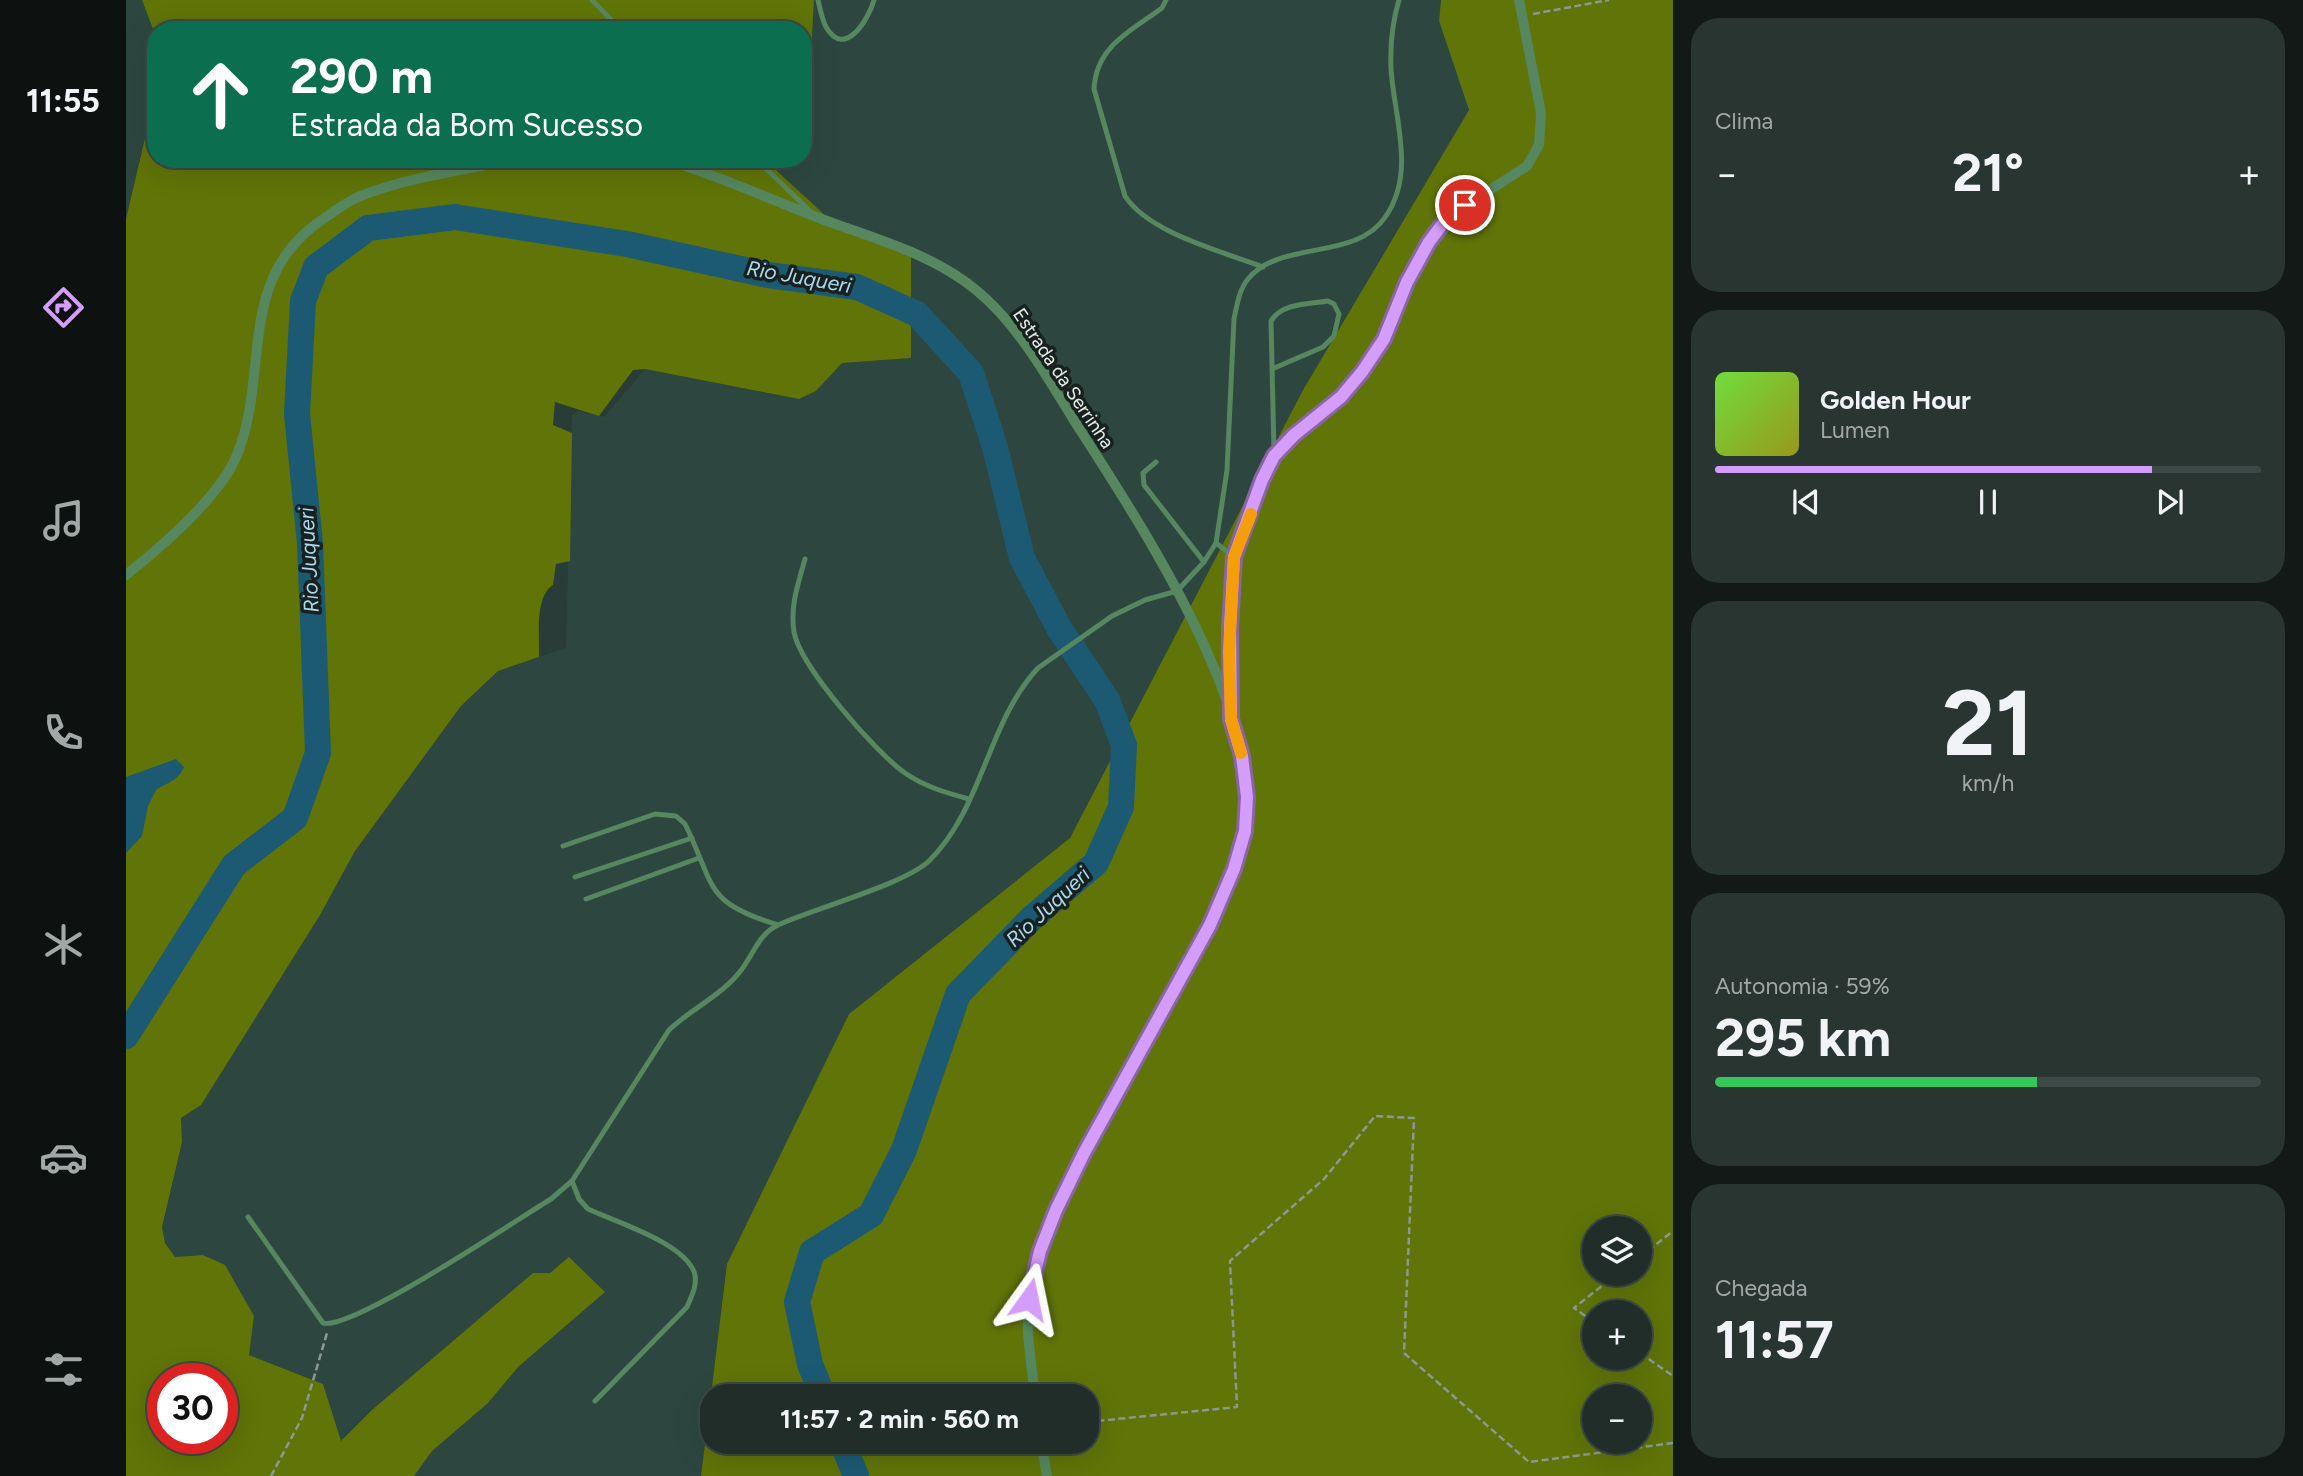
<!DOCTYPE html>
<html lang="pt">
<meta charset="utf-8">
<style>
:root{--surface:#202d29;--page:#283531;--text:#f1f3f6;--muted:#a2a8a8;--line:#3d4946;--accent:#d49cfb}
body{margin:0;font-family:Figtree,sans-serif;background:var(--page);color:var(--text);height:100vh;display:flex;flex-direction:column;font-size:26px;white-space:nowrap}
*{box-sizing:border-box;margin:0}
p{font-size:23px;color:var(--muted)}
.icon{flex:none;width:38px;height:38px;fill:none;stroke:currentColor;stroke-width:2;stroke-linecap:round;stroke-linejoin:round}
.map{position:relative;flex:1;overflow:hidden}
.side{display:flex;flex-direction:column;gap:18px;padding:18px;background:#121917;width:630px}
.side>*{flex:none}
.guide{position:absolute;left:21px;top:21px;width:665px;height:147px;border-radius:28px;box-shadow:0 7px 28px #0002,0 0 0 2px var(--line);background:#0b6e4f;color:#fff;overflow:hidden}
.buttons{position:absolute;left:1456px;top:1216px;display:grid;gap:14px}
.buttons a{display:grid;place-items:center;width:70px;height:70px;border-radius:50%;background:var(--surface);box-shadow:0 7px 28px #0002,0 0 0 2px var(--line);font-size:35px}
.speed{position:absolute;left:21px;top:1363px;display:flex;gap:14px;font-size:35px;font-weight:700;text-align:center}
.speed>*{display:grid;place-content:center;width:91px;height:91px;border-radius:50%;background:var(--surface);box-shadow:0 7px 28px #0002,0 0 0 2px var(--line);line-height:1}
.speed .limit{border:10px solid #d22;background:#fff;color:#111}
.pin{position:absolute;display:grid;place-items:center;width:60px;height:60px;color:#fff;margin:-30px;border:4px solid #fff;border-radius:50%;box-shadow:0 2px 7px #0007}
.me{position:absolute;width:77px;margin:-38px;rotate:12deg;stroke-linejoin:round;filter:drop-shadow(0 0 5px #0008)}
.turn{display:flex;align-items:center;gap:24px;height:147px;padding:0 28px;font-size:32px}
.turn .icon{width:91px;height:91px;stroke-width:2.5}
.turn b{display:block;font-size:49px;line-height:60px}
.big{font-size:52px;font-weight:700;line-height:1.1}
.side .widget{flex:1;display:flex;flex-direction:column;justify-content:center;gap:10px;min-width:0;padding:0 24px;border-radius:28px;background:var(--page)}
.side .dial{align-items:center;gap:0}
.dial b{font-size:91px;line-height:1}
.song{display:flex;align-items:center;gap:21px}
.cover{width:84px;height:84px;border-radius:10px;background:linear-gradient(135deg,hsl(100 70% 55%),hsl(60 70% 35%))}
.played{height:7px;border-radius:4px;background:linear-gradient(90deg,var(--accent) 80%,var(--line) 80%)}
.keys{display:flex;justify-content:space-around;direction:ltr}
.heat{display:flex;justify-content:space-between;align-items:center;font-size:38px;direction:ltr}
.charge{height:10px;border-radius:5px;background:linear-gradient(90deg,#34c759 59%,var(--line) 0)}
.trip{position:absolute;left:574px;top:1384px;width:399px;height:70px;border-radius:28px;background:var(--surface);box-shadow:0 7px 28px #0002,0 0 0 2px var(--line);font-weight:700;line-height:70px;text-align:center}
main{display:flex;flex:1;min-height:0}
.dock{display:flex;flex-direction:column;width:126px;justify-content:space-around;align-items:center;background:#0d1210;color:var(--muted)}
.dock .icon{width:49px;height:49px}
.dock .on{color:var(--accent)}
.dock b{font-size:32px;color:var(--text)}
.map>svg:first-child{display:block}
</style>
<main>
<nav class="dock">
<b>11:55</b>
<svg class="icon on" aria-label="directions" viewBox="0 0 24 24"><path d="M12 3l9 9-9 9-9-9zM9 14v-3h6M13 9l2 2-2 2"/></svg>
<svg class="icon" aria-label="music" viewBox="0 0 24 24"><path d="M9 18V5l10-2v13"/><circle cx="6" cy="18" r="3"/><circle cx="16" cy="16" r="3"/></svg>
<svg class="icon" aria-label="phone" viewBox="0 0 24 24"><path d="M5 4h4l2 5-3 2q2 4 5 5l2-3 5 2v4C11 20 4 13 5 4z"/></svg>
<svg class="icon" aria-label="climate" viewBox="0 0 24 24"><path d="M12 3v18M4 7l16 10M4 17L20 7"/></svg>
<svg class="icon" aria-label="car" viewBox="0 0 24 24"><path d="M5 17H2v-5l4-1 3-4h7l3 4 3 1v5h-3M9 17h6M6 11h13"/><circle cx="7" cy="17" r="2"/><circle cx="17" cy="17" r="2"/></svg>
<svg class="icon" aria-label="filters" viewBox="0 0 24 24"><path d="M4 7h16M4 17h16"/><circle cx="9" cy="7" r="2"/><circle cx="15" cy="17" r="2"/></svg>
</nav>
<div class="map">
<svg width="1547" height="1476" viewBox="0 0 1547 1476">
<rect width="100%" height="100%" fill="#2a3c37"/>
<g fill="#2d4740">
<path d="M 0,0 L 16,0 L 30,37 L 30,91 L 0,219 Z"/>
<path d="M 688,0 L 1315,0 L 1313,21 L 1343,110 L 1177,390 L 944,838 L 723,1014 L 601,1264 L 575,1476 L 226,1476 L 197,1384 L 123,1355 L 128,1316 L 77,1255 L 49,1257 L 39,1243 L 36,1227 L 56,1142 L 55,1118 L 75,1104 L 194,915 L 229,851 L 335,706 L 372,671 L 440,648 L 446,415 L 453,411 L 478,417 L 519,369 L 673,399 L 690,391 L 716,363 L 785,358 L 701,217 L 638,159 L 677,159 L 677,54 L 685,54 Z"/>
</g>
<g fill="#607408" fill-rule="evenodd">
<path d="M 16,0 L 688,0 L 685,55 L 677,54 L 677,30 L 30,30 L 30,37 Z"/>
<path d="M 1315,0 L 1547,0 L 1547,1476 L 575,1476 L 601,1264 L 723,1014 L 944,838 L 1177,390 L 1343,110 L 1313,21 ZM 1468,1228 L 1514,1228 L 1514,1274 L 1468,1274 ZM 1468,1312 L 1514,1312 L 1514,1358 L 1468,1358 ZM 586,1396 L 961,1396 L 961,1442 L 586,1442 ZM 1468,1396 L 1514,1396 L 1514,1442 L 1468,1442 Z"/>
<path d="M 30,91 L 30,159 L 638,159 L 701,217 L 785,247 L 785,358 L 716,363 L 690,391 L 673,399 L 519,369 L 507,370 L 473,416 L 429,402 L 427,425 L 446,433 L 444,561 L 430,564 L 427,585 C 408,597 414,637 413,657 L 372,671 L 335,706 L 229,851 L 194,915 L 75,1105 L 55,1118 L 56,1142 L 36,1227 L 39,1243 L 49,1257 L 77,1255 L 99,1265 L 128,1316 L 123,1355 L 197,1384 L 215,1441 L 246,1410 L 407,1273 L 424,1273 L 443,1257 L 479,1292 L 392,1367 L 362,1403 L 306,1451 L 288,1476 L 0,1476 L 0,219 ZM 37,1379 L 96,1379 L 96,1438 L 37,1438 Z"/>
</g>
<path fill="#1c5a73" d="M 50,759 L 58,767 C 52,781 42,782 30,790 L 22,806 L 16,836 L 0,853 L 0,777 Z"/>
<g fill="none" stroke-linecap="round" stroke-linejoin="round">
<g stroke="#1c5a73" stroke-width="26">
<path d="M 0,1036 L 108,865 L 169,818 L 192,753 L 184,543 L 171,414 L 177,301 L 190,267 L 242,228 L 329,217 L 501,244 L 642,275 L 731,287 L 791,314 L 845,373 L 869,447 L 896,558 L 933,628 L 981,700 L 998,745 L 995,807 L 970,863 L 907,917 L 832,994 L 778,1150 L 745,1215 L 686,1252 L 671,1302 L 684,1364 L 697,1396"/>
<path d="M 716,1442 L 730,1476"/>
</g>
<g stroke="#8a9994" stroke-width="2.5" stroke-dasharray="7 3.5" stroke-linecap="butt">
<path d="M 1407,14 L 1483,0"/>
<path d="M 1514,1257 L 1547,1231"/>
<path d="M 1468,1322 L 1448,1308 L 1491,1274"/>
<path d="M 1514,1353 L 1547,1376"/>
<path d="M 961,1422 L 1111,1407 L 1104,1261 L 1198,1179 L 1249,1116 L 1288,1118 L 1278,1353 L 1403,1462 L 1547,1443"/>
<path d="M 145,1476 L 176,1418 L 201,1333"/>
</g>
<g stroke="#56875e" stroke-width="5">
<path d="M 466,0 L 495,30"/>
<path d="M 692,0 C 694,8 696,20 700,27 C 719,60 743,18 748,0"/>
<path d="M 1040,0 L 1036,8 C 1005,31 970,46 968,89 L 999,196 C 1023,233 1095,251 1137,267"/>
<path d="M 630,159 L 684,211"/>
<path d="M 1146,369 L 1197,347 L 1208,336 L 1213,314 L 1208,304 L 1202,301 C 1182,304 1156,303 1145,321 L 1148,453"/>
<path d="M 1030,462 L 1017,473 L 1018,485 L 1078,562"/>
<path d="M 1090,543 L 1108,557"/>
<path d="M 679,559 C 672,584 664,606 668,632 C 674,666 750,753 779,773 C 799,787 821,793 843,799"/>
<path d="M 437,846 L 529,814 L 550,816 L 559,824 C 590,887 577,902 652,925"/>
<path d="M 449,877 L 566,838"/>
<path d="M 460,899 L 573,858"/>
<path d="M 446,1181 L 453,1199 L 462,1209 C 490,1222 562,1244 569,1275 C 571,1287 565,1297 561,1307 L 469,1401"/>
<path d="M 122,1217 L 197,1323 C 226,1331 390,1220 425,1199 L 446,1181 L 543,1030 C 565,1009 598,994 616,969 C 628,953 633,934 652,925 C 689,908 777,885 803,861 C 857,808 861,723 912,668 L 986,616 L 1019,600 L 1051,591 L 1078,562 L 1090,543 L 1101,470 L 1108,319 C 1111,305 1113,290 1122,279 C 1155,239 1230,262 1260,216 C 1290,172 1268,117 1265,69 C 1264,45 1266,23 1273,0"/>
</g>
<g stroke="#56875e" stroke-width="10">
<path d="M 538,159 C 591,175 641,198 693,218 C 745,238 806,253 850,290 C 892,324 921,377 949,422 C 1012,520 1140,712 1119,831 C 1111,879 1083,926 1060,968 C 1020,1039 978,1110 943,1183 C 928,1216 910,1251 904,1287 C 898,1323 905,1360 909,1396"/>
<path d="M 0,575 C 35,547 94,497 111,455 C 145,371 108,276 200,217 C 210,210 221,202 232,197 C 282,177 338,170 391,159"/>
<path d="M 1104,705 L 1103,652 L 1108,557 L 1148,456 L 1168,435 L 1215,397 L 1236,372 L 1258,339 L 1281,282 L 1321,218 L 1401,166 L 1413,145 L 1415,113 L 1393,0"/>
<path d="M 915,1442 L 921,1476"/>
</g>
</g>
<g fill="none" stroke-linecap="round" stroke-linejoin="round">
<g stroke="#8a65a3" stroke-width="18">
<path id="route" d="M 903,1299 L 914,1251 L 930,1210 L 958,1153 L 1084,925 L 1108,869 L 1119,831 L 1121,797 L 1116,756 L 1105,719 L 1104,628 L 1108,557 L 1136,480 L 1148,456 L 1168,435 L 1215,397 L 1236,372 L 1258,339 L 1281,282 L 1303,242 L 1321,218 L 1339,205"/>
</g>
<use href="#route" stroke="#d49cfb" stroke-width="12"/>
<path stroke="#f59e0b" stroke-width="12" d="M 1115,753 L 1105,719 L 1103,652 L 1108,557 L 1125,514"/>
</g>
<g text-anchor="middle" stroke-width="7" stroke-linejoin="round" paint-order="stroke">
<g font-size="19" fill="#e2ede9" stroke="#19211f">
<text transform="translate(938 378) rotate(56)" y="7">Estrada da Serrinha</text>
</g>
<g font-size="21" font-style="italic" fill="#a8d9f1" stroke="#19211f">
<text transform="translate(673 277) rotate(10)" y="7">Rio Juqueri</text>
<text transform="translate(183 560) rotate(-93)" y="7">Rio Juqueri</text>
<text transform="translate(922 907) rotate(-43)" y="7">Rio Juqueri</text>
</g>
</g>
</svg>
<div class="buttons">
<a><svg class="icon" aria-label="layers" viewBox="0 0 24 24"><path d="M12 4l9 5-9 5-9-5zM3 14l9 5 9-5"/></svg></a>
<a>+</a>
<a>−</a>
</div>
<div class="speed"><div class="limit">30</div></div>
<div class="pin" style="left:1339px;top:205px;background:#d93025"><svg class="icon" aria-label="arrive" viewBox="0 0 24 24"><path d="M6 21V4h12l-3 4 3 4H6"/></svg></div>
<svg class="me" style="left:903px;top:1299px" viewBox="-20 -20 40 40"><path d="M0-17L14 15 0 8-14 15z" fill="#d49cfb" stroke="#fff" stroke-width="4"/></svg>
<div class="trip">11:57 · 2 min · 560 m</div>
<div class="guide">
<div class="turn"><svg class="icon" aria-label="ahead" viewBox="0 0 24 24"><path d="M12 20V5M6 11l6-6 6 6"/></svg><div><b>290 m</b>Estrada da Bom Sucesso</div></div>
</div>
</div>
<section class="side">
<div class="widget"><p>Clima</p>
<div class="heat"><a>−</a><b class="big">21°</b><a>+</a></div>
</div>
<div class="widget">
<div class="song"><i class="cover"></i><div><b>Golden Hour</b><p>Lumen</p></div></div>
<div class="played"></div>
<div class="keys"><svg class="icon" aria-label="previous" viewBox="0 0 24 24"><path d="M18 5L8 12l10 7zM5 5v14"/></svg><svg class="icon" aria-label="pause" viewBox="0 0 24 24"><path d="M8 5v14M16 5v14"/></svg><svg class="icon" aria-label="next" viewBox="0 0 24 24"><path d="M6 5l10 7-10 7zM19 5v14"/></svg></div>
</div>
<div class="widget dial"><b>21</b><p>km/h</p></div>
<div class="widget"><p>Autonomia · 59%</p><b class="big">295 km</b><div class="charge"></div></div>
<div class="widget"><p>Chegada</p><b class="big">11:57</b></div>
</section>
</main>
